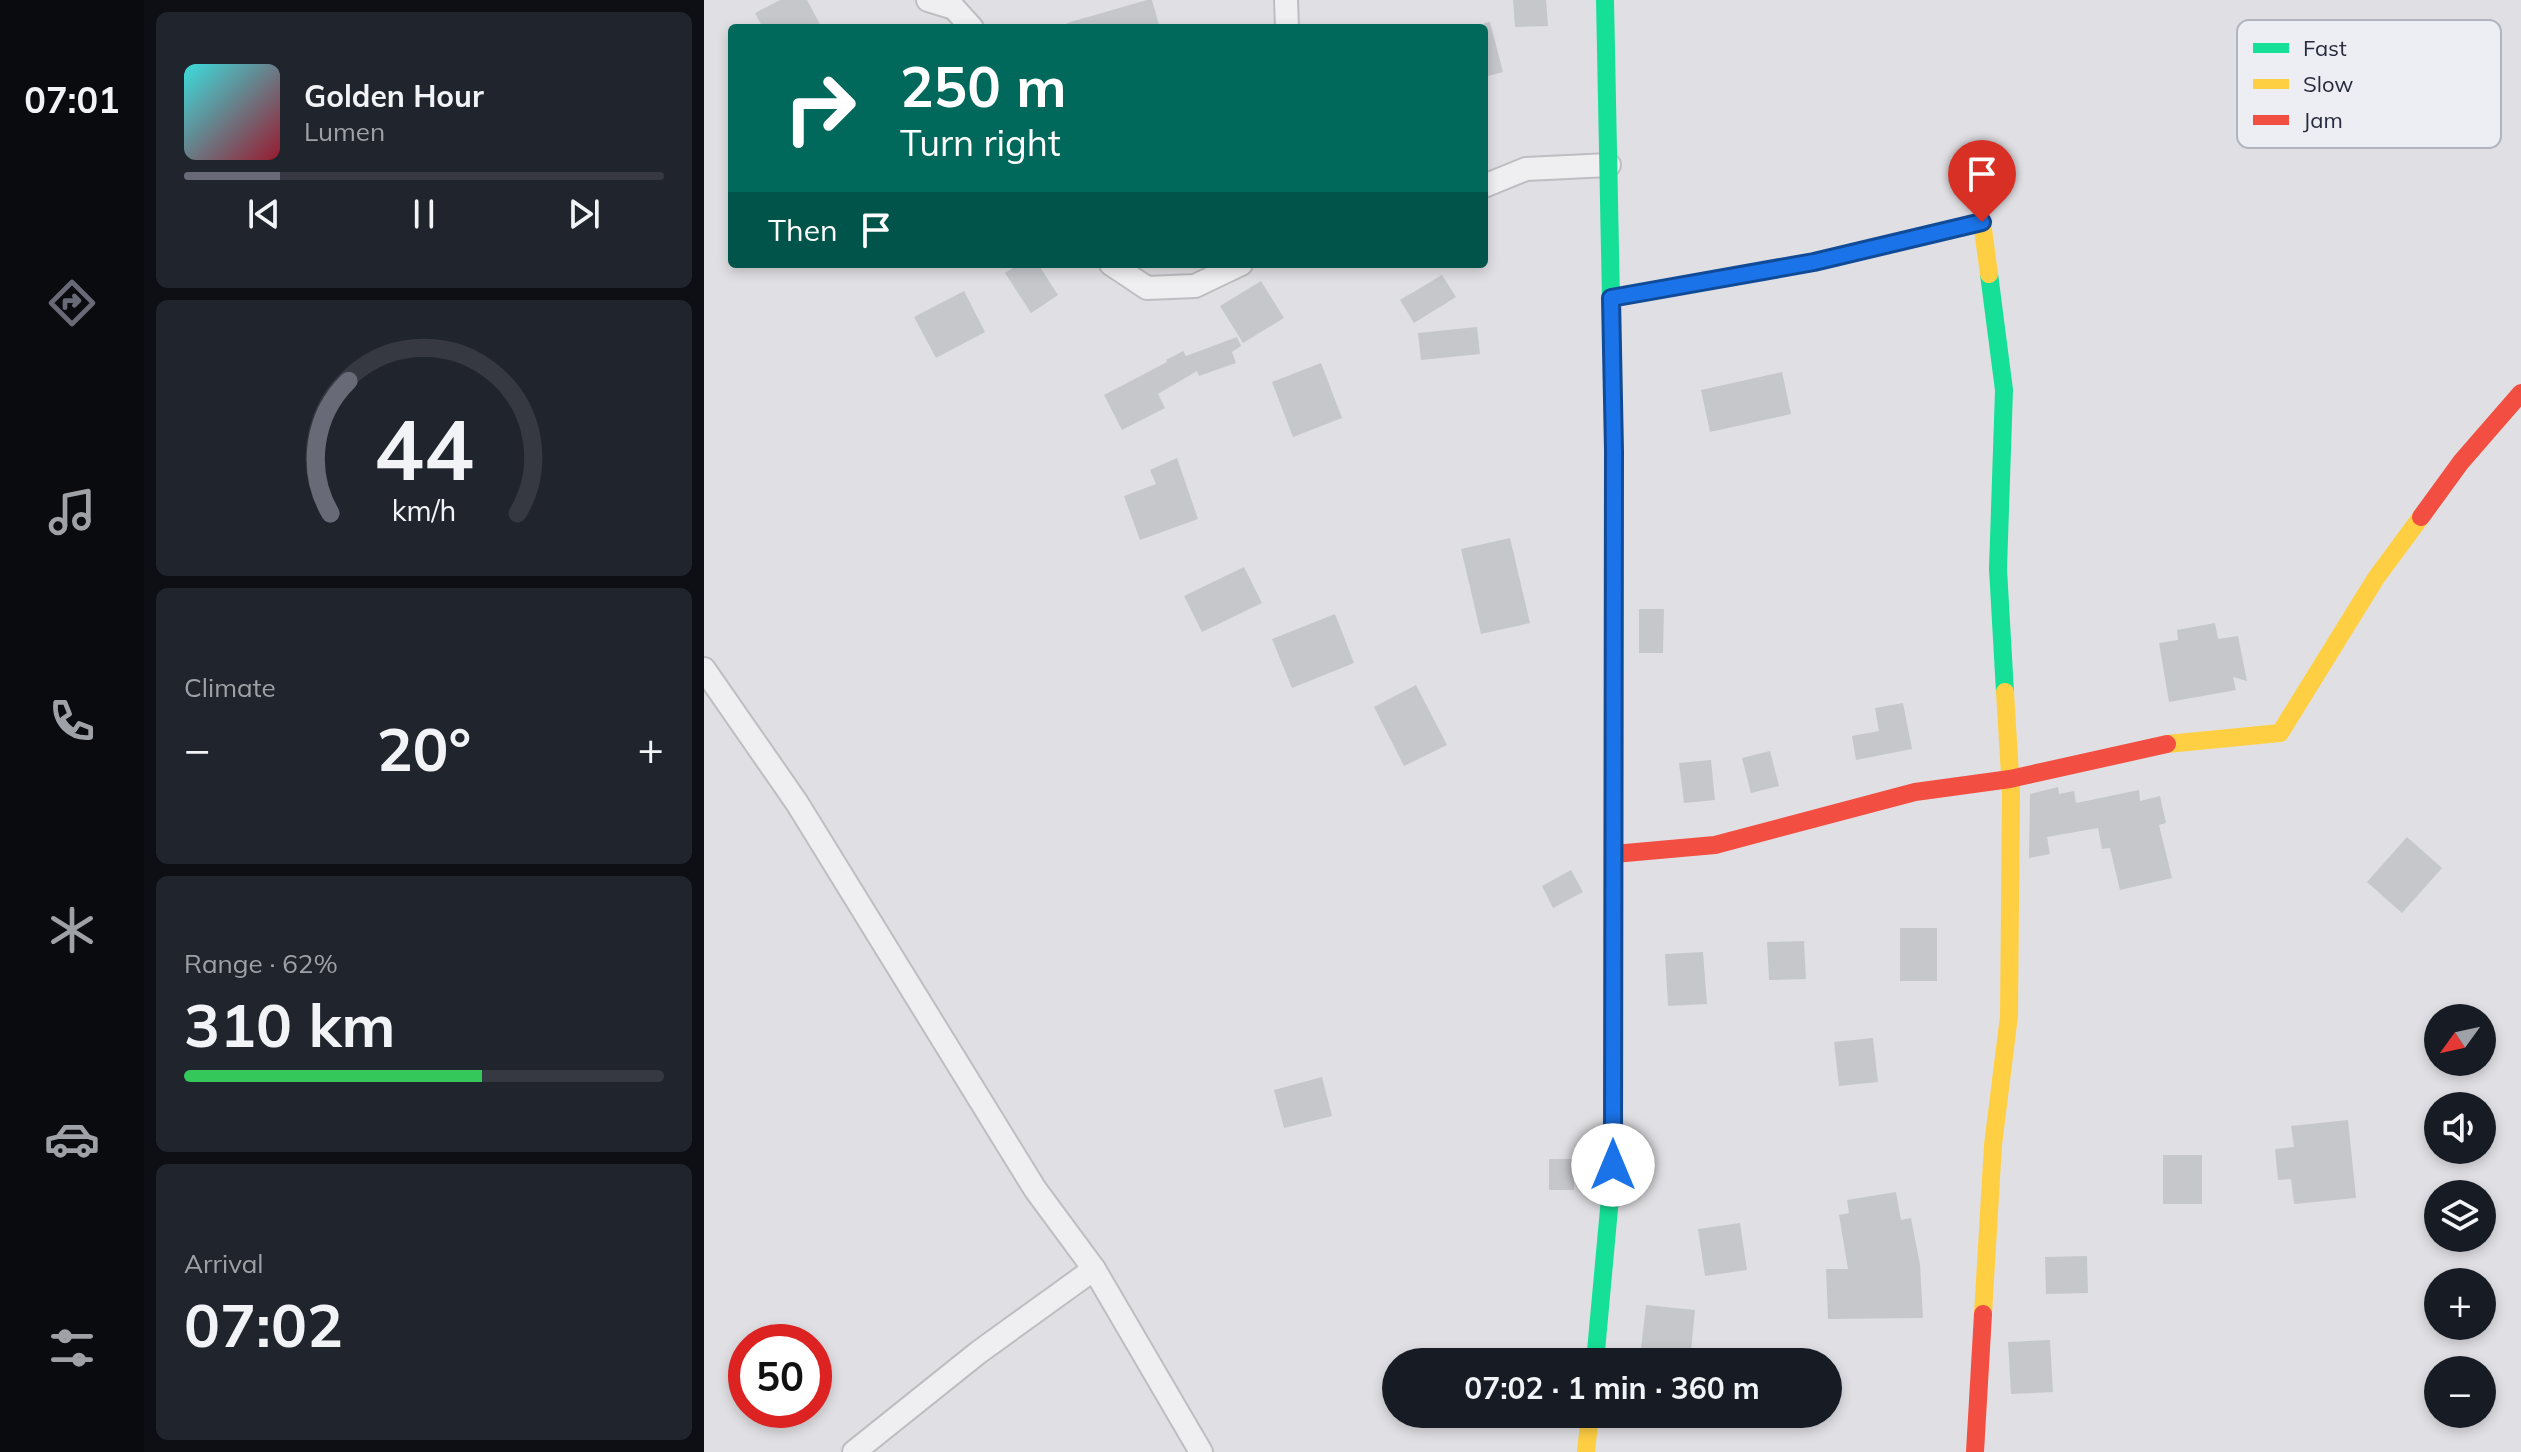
<!DOCTYPE html>
<meta charset="utf-8">
<style>
:root{--surface:#171b24;--page:#20242c;--text:#f1f3f6;--muted:#9ea1a6;--line:#363941;--accent:#686a77}
body{margin:0;font-family:Mulish,sans-serif;background:var(--page);color:var(--text);height:100vh;display:flex;flex-direction:column;font-size:30px;white-space:nowrap}
*{box-sizing:border-box;margin:0}
p{font-size:26px;color:var(--muted)}
.icon{flex:none;width:44px;height:44px;fill:none;stroke:currentColor;stroke-width:2;stroke-linecap:round;stroke-linejoin:round}
.map{position:relative;flex:1;overflow:hidden}
.side{display:flex;flex-direction:column;gap:12px;padding:12px;background:#0d0f14;width:560px}
.side>*{flex:none}
.hud{position:absolute;left:24px;top:24px;width:760px;height:244px;border-radius:8px;box-shadow:0 4px 12px #0003;background:#00695c;color:#fff;overflow:hidden}
.needle{width:52px;rotate:237deg}
.tools{position:absolute;left:1720px;top:1004px;display:grid;gap:16px}
.tools a{display:grid;place-items:center;width:72px;height:72px;border-radius:50%;background:var(--surface);box-shadow:0 4px 12px #0003;font-size:40px}
.speed{position:absolute;left:24px;top:1324px;display:flex;gap:16px;font-size:40px;font-weight:700;text-align:center}
.speed>*{display:grid;place-content:center;width:104px;height:104px;border-radius:50%;background:var(--surface);box-shadow:0 4px 12px #0003;line-height:1}
.speed .limit{border:12px solid #d22;background:#fff;color:#111}
.pin{position:absolute;display:grid;place-items:center;width:68px;height:68px;color:#fff;margin:-82px -34px;border-radius:50% 50% 50% 0;rotate:-45deg;box-shadow:0 0 8px #0007}
.pin .icon{rotate:45deg}
.me{position:absolute;width:88px;margin:-44px;rotate:0deg;stroke-linejoin:round;filter:drop-shadow(0 0 6px #0008)}
.turn{display:flex;align-items:center;gap:28px;height:168px;padding:0 40px;font-size:36px}
.turn .icon{width:104px;height:104px;stroke-width:2.5}
.turn b{display:block;font-size:56px;line-height:68px}
.then{display:flex;align-items:center;height:76px;padding:0 40px;background:#0003;gap:16px;font-size:30px}
.big{font-size:60px;font-weight:700;line-height:1.1}
.side .card{flex:1;display:flex;flex-direction:column;justify-content:center;gap:12px;min-width:0;padding:0 28px;border-radius:12px;background:var(--page)}
.side .dial{align-items:center;gap:0}
.dial svg{height:208px;overflow:visible;fill:none;stroke:var(--line);stroke-width:7;stroke-linecap:round;text-anchor:middle}
.dial text{fill:var(--text);stroke:none}
.song{display:flex;align-items:center;gap:24px}
.cover{width:96px;height:96px;border-radius:12px;background:linear-gradient(135deg,hsl(180 70% 55%),hsl(350 70% 35%))}
.played{height:8px;border-radius:4px;background:linear-gradient(90deg,var(--accent) 20%,var(--line) 20%)}
.keys{display:flex;justify-content:space-around;direction:ltr}
.heat{display:flex;justify-content:space-between;align-items:center;font-size:44px;direction:ltr}
.charge{height:12px;border-radius:6px;background:linear-gradient(90deg,#34c759 62%,var(--line) 0)}
.trip{position:absolute;left:678px;top:1348px;width:460px;height:80px;border-radius:40px;background:var(--surface);box-shadow:0 4px 12px #0003;font-weight:700;line-height:80px;text-align:center}
main{display:flex;flex:1;min-height:0}
.dock{display:flex;flex-direction:column;width:144px;justify-content:space-around;align-items:center;background:#090b0e;color:var(--muted)}
.dock .icon{width:56px;height:56px}
.dock .on{color:var(--accent)}
.dock b{font-size:36px;color:var(--text)}
.map>svg:first-child{display:block}
</style>
<main>
<nav class="dock">
<b>07:01</b>
<svg class="icon on" aria-label="directions" viewBox="0 0 24 24"><path d="M12 3l9 9-9 9-9-9zM9 14v-3h6M13 9l2 2-2 2"/></svg>
<svg class="icon" aria-label="music" viewBox="0 0 24 24"><path d="M9 18V5l10-2v13"/><circle cx="6" cy="18" r="3"/><circle cx="16" cy="16" r="3"/></svg>
<svg class="icon" aria-label="phone" viewBox="0 0 24 24"><path d="M5 4h4l2 5-3 2q2 4 5 5l2-3 5 2v4C11 20 4 13 5 4z"/></svg>
<svg class="icon" aria-label="climate" viewBox="0 0 24 24"><path d="M12 3v18M4 7l16 10M4 17L20 7"/></svg>
<svg class="icon" aria-label="car" viewBox="0 0 24 24"><path d="M5 17H2v-5l4-1 3-4h7l3 4 3 1v5h-3M9 17h6M6 11h13"/><circle cx="7" cy="17" r="2"/><circle cx="17" cy="17" r="2"/></svg>
<svg class="icon" aria-label="filters" viewBox="0 0 24 24"><path d="M4 7h16M4 17h16"/><circle cx="9" cy="7" r="2"/><circle cx="15" cy="17" r="2"/></svg>
</nav>
<section class="side">
<div class="card">
<div class="song"><i class="cover"></i><div><b>Golden Hour</b><p>Lumen</p></div></div>
<div class="played"></div>
<div class="keys"><svg class="icon" aria-label="previous" viewBox="0 0 24 24"><path d="M18 5L8 12l10 7zM5 5v14"/></svg><svg class="icon" aria-label="pause" viewBox="0 0 24 24"><path d="M8 5v14M16 5v14"/></svg><svg class="icon" aria-label="next" viewBox="0 0 24 24"><path d="M6 5l10 7-10 7zM19 5v14"/></svg></div>
</div>
<div class="card dial"><svg viewBox="0 0 100 80">
<path d="M14 69A42 42 0 1 1 86 69"/>
<path d="M14 69A42 42 0 0 1 21 18" stroke="#686a77"/>
<text x="50" y="56" font-size="32" font-weight="700">44</text>
<text x="50" y="72" font-size="11">km/h</text>
</svg></div>
<div class="card"><p>Climate</p>
<div class="heat"><a>−</a><b class="big">20°</b><a>+</a></div>
</div>
<div class="card"><p>Range · 62%</p><b class="big">310 km</b><div class="charge"></div></div>
<div class="card"><p>Arrival</p><b class="big">07:02</b></div>
</section>
<div class="map">
<svg width="1817" height="1452" viewBox="0 0 1817 1452">
<rect width="100%" height="100%" fill="#e0e0e4"/>
<g fill="#c6c7cb">
<path d="M 76,0 L 103,0 L 118,28 L 59,28 L 51,13 Z"/>
<path d="M 443,0 L 448,0 L 456,28 L 364,28 L 363,23 Z"/>
<path d="M 809,0 L 842,0 L 844,26 L 811,27 Z"/>
<path d="M 786,22 L 799,72 L 780,77 L 780,23 Z"/>
<path d="M 315,264 L 334,264 L 354,295 L 327,313 L 301,273 Z"/>
<path d="M 738,275 L 752,297 L 710,323 L 696,300 Z"/>
<path d="M 557,281 L 580,318 L 539,343 L 516,306 Z"/>
<path d="M 260,291 L 281,332 L 232,358 L 210,317 Z"/>
<path d="M 773,327 L 776,354 L 717,360 L 714,333 Z"/>
<path d="M 533,337 L 537,346 L 528,352 L 532,363 L 495,376 L 493,371 L 454,394 L 461,408 L 418,430 L 400,395 L 463,362 L 462,360 L 479,351 L 482,356 Z"/>
<path d="M 617,363 L 638,418 L 589,437 L 568,382 Z"/>
<path d="M 1078,372 L 1087,414 L 1006,432 L 997,390 Z"/>
<path d="M 473,458 L 494,519 L 436,540 L 420,496 L 452,484 L 446,470 Z"/>
<path d="M 806,538 L 826,623 L 777,634 L 757,549 Z"/>
<path d="M 540,567 L 558,603 L 498,632 L 480,596 Z"/>
<path d="M 935,609 L 960,609 L 959,653 L 935,653 Z"/>
<path d="M 631,614 L 650,663 L 588,688 L 568,639 Z"/>
<path d="M 1511,623 L 1514,639 L 1534,636 L 1543,681 L 1529,677 L 1532,690 L 1465,702 L 1455,643 L 1474,640 L 1473,630 Z"/>
<path d="M 712,685 L 743,745 L 700,766 L 670,707 Z"/>
<path d="M 1199,703 L 1208,749 L 1152,760 L 1148,736 L 1175,731 L 1171,708 Z"/>
<path d="M 1066,751 L 1075,786 L 1047,793 L 1038,758 Z"/>
<path d="M 1007,760 L 1011,800 L 980,803 L 975,763 Z"/>
<path d="M 1354,787 L 1355,794 L 1370,791 L 1372,803 L 1435,790 L 1436,801 L 1456,796 L 1462,823 L 1455,825 L 1468,878 L 1416,890 L 1406,848 L 1398,849 L 1394,828 L 1343,837 L 1346,854 L 1325,858 L 1326,794 Z"/>
<path d="M 1703,837 L 1738,868 L 1698,913 L 1663,882 Z"/>
<path d="M 867,870 L 879,892 L 849,908 L 838,886 Z"/>
<rect x="1196" y="928" width="37" height="53"/>
<path d="M 1100,941 L 1102,979 L 1065,980 L 1063,942 Z"/>
<path d="M 999,952 L 1003,1004 L 964,1006 L 961,954 Z"/>
<path d="M 1169,1038 L 1174,1082 L 1135,1086 L 1130,1042 Z"/>
<path d="M 618,1077 L 628,1116 L 580,1128 L 570,1090 Z"/>
<path d="M 1644,1120 L 1652,1198 L 1590,1204 L 1587,1179 L 1574,1180 L 1571,1149 L 1590,1147 L 1587,1126 Z"/>
<rect x="1459" y="1155" width="39" height="49"/>
<rect x="845" y="1159" width="25" height="31"/>
<path d="M 1192,1192 L 1197,1220 L 1207,1218 L 1216,1265 L 1219,1318 L 1124,1319 L 1122,1269 L 1144,1269 L 1135,1215 L 1145,1213 L 1143,1200 Z"/>
<path d="M 1036,1223 L 1043,1270 L 1001,1276 L 994,1229 Z"/>
<path d="M 1383,1256 L 1384,1293 L 1342,1294 L 1341,1257 Z"/>
<path d="M 942,1305 L 991,1310 L 986,1362 L 936,1357 Z"/>
<path d="M 1346,1340 L 1349,1392 L 1307,1394 L 1304,1342 Z"/>
</g>
<g fill="none" stroke-linecap="round" stroke-linejoin="round">
<g stroke="#bebec2" stroke-width="26">
<g id="street">
<path d="M 224,0 L 250,8 L 268,28"/>
<path d="M 582,0 L 583,28"/>
<path d="M 780,186 L 822,169 L 905,165"/>
<path d="M 407,264 L 443,288 L 491,286 L 537,264"/>
<path d="M 0,669 L 93,803 L 331,1189 L 390,1269 L 497,1452"/>
<path d="M 150,1452 L 275,1352 L 390,1269"/>
</g>
</g>
<use href="#street" stroke="#efeff1" stroke-width="22"/>
<g stroke="#16e098" stroke-width="18">
<path d="M 901,0 L 910,451 L 910,607"/>
<path d="M 1285,274 L 1300,390 L 1294,569 L 1301,692"/>
<path d="M 891,1362 L 909,1165 L 909,958"/>
</g>
<g stroke="#ffcf43" stroke-width="18">
<path d="M 907,298 L 1110,262 L 1278,222 L 1285,274"/>
<path d="M 1463,744 L 1576,733 L 1672,578 L 1717,517"/>
<path d="M 909,958 L 910,607"/>
<path d="M 1279,1314 L 1289,1145 L 1305,1016 L 1307,791 L 1301,692"/>
<path d="M 882,1452 L 886,1414"/>
</g>
<g stroke="#f24e42" stroke-width="18">
<path d="M 1717,517 L 1757,462 L 1817,393"/>
<path d="M 910,854 L 1011,845 L 1211,792 L 1306,779 L 1463,744"/>
<path d="M 1271,1452 L 1279,1314"/>
</g>
</g>
<g fill="none" stroke-linecap="round" stroke-linejoin="round">
<g stroke="#114b97" stroke-width="20">
<path id="route" d="M 909,1165 L 910,451 L 907,298 L 1110,262 L 1278,222"/>
</g>
<use href="#route" stroke="#1a73e8" stroke-width="14"/>
</g>
<rect x="1533" y="20" width="264" height="128" rx="12" fill="#edeef4" stroke="#b2b4bd" stroke-width="2"/>
<rect x="1549" y="43" width="36" height="10" fill="#16e098"/>
<rect x="1549" y="79" width="36" height="10" fill="#ffcf43"/>
<rect x="1549" y="115" width="36" height="10" fill="#f24e42"/>
<g font-size="22" fill="#282b3c">
<text x="1599" y="56">Fast</text>
<text x="1599" y="92">Slow</text>
<text x="1599" y="128">Jam</text>
</g>
</svg>
<div class="tools">
<a><svg class="needle" viewBox="-14 -14 28 28"><path d="M0-13l5 13h-10z" fill="#e53935"/><path d="M0 13l5-13h-10z" fill="#9ea1a6"/></svg></a>
<a><svg class="icon" aria-label="sound" viewBox="0 0 24 24"><path d="M4 9h4l5-4v14l-5-4H4zM17 9q2 3 0 6"/></svg></a>
<a><svg class="icon" aria-label="layers" viewBox="0 0 24 24"><path d="M12 4l9 5-9 5-9-5zM3 14l9 5 9-5"/></svg></a>
<a>+</a>
<a>−</a>
</div>
<div class="speed"><div class="limit">50</div></div>
<div class="pin" style="left:1278px;top:222px;background:#d93025"><svg class="icon" aria-label="arrive" viewBox="0 0 24 24"><path d="M6 21V4h12l-3 4 3 4H6"/></svg></div>
<svg class="me" style="left:909px;top:1165px" viewBox="-20 -20 40 40"><circle r="19" fill="#fff"/><path d="M0-13L10 11 0 6-10 11z" fill="#1a73e8"/></svg>
<div class="trip">07:02 · 1 min · 360 m</div>
<div class="hud">
<div class="turn"><svg class="icon" aria-label="right" viewBox="0 0 24 24"><path d="M7 20v-9h11M14 6l5 5-5 5"/></svg><div><b>250 m</b>Turn right</div></div>
<div class="then">Then<svg class="icon" aria-label="arrive" viewBox="0 0 24 24"><path d="M6 21V4h12l-3 4 3 4H6"/></svg></div>
</div>
</div>
</main>
